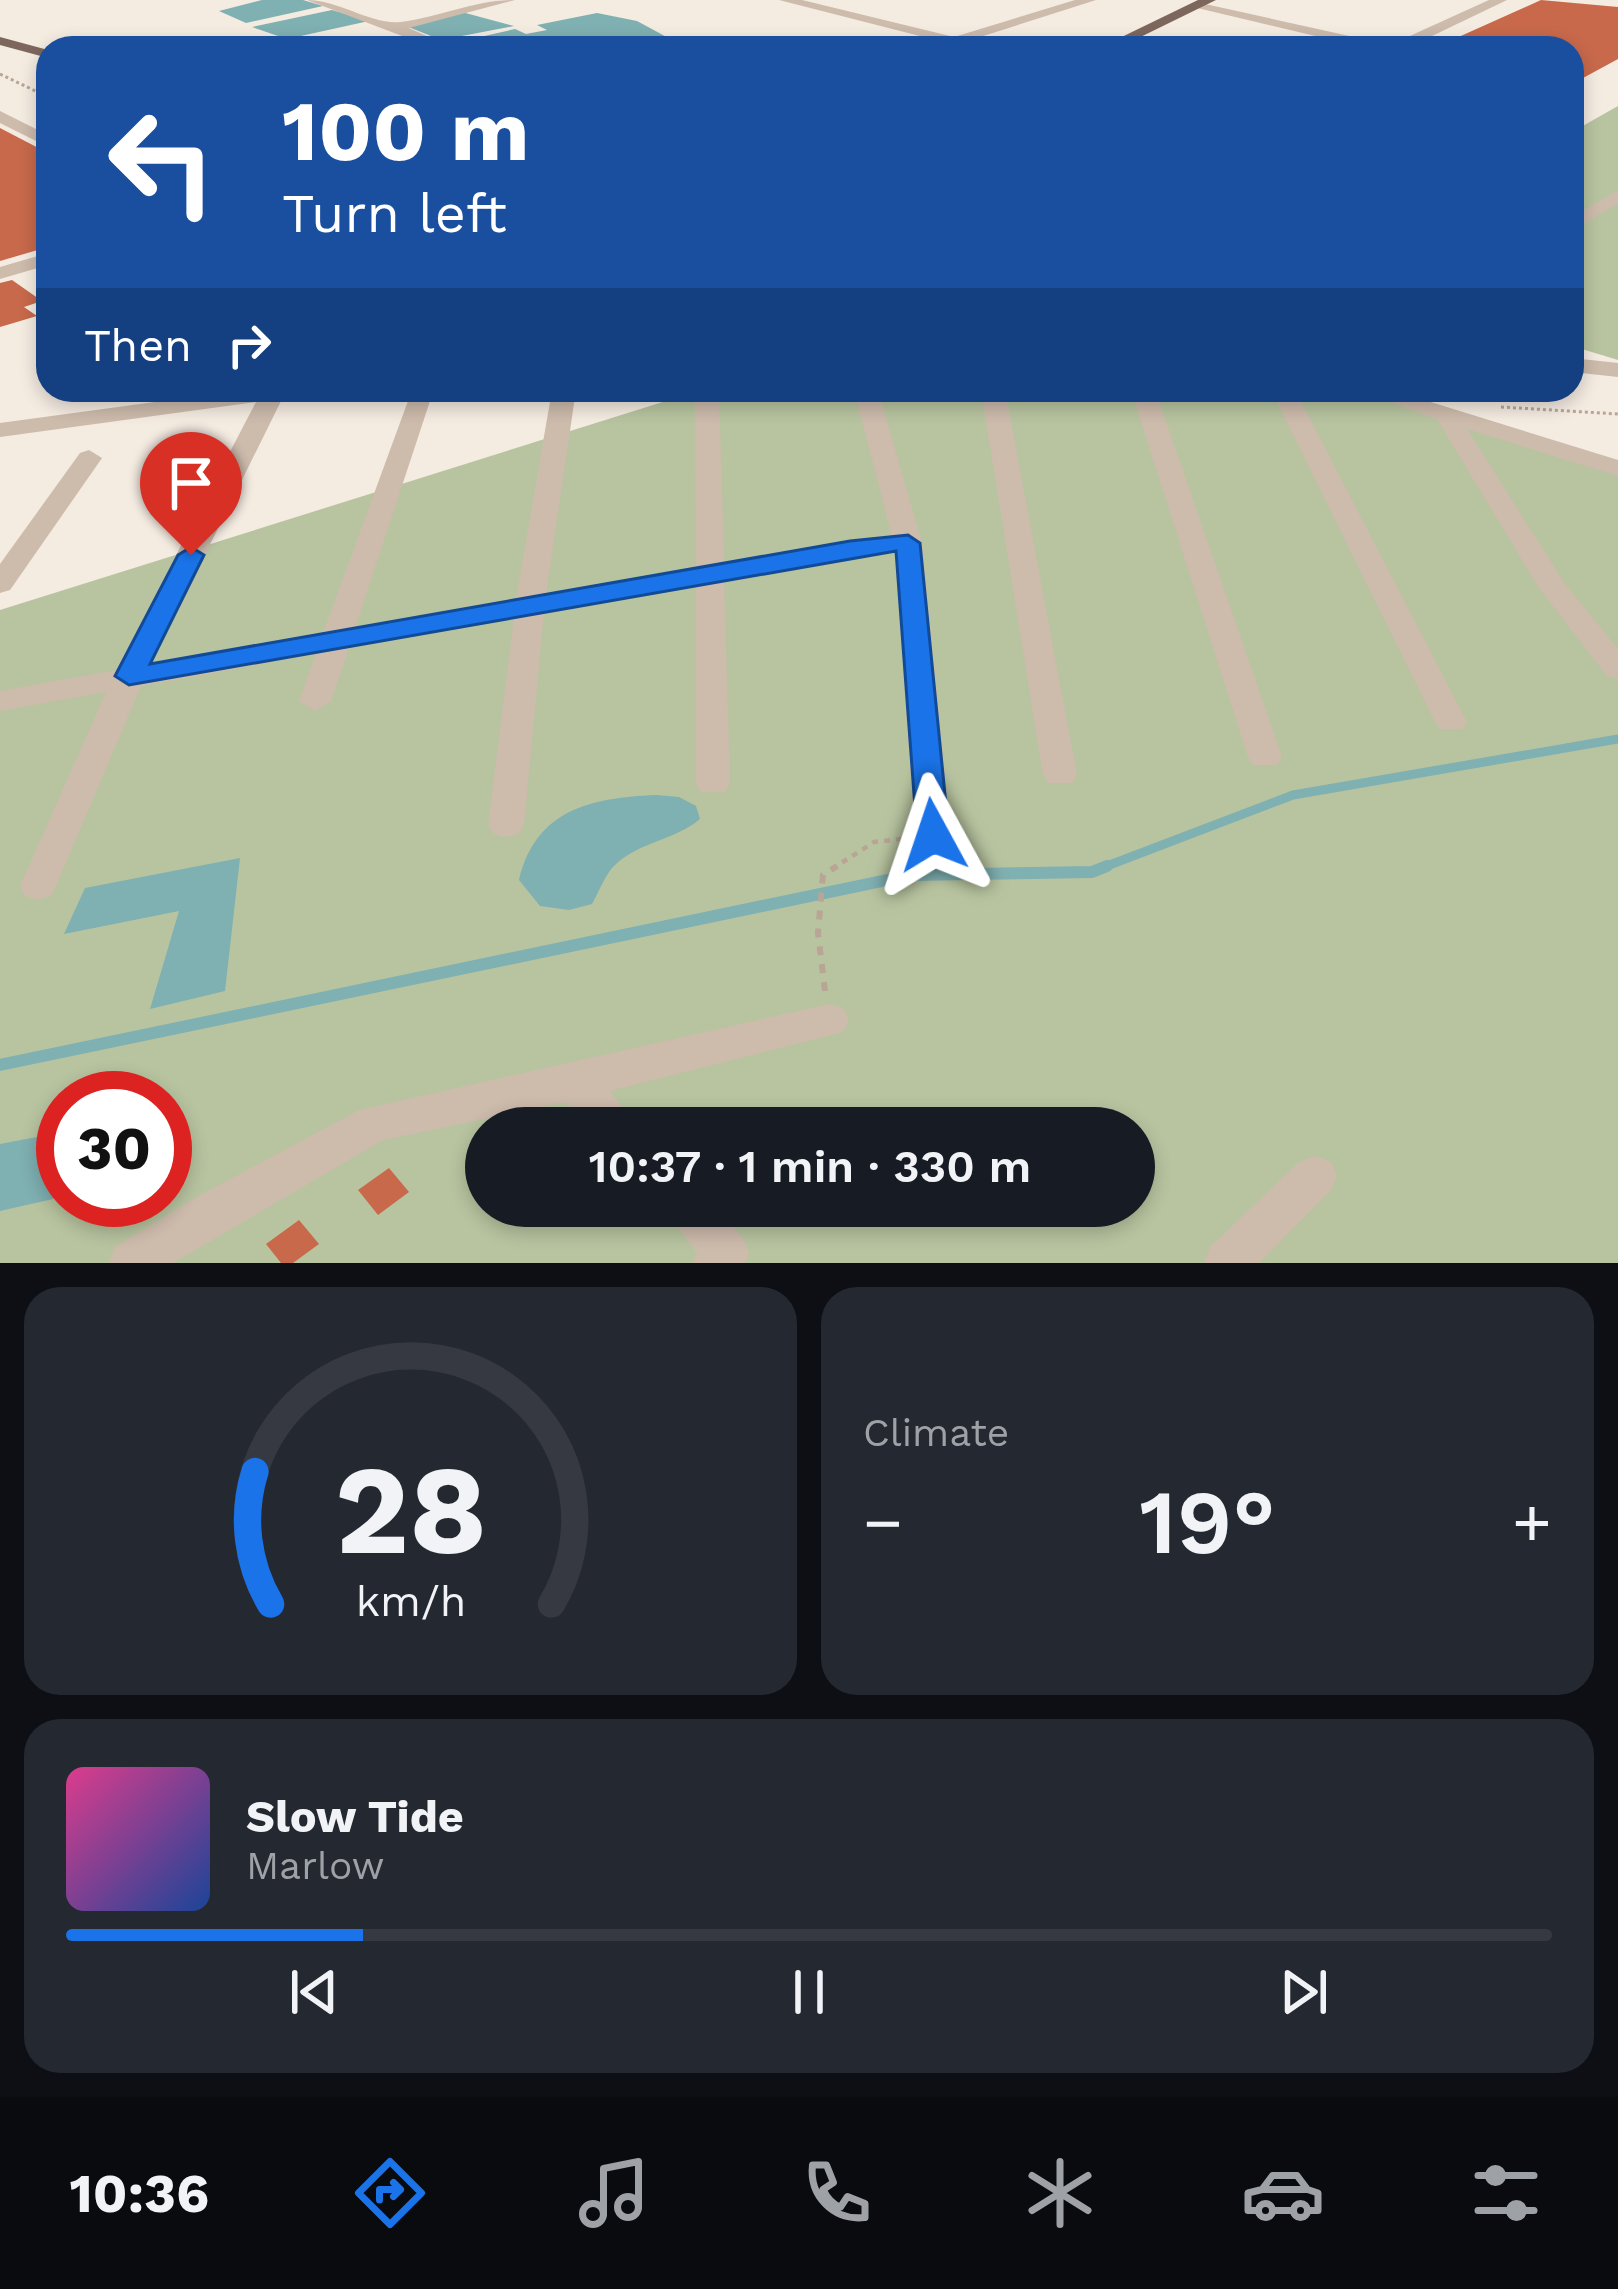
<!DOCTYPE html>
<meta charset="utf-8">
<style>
:root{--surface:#171b24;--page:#242831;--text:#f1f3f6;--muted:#9ea1a6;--line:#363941;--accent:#1a73e8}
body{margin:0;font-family:"Work Sans",sans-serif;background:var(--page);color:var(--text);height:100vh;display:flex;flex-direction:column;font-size:45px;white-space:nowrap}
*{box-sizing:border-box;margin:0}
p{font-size:39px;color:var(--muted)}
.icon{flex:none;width:66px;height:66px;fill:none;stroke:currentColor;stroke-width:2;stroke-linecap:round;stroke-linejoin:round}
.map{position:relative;height:1263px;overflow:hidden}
.drawer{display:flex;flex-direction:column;gap:24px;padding:24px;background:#0d0f14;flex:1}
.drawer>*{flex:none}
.guide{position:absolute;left:36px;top:36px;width:1548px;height:366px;border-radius:36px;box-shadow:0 6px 18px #0003;background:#1a4fa0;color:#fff;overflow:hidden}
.speed{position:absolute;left:36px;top:1071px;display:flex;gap:24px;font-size:60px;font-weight:700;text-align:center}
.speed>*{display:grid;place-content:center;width:156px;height:156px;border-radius:50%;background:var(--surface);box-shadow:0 6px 18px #0003;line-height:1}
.speed .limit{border:18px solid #d22;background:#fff;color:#111}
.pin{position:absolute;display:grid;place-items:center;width:102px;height:102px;color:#fff;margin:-123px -51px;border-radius:50% 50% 50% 0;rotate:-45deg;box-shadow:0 0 12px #0007}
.pin .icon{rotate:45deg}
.me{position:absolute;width:132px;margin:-66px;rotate:355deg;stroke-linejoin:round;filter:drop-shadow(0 0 9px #0008)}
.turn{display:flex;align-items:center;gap:42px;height:252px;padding:0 48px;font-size:54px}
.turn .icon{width:156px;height:156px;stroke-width:2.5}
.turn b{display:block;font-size:84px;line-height:102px}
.then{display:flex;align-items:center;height:114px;padding:0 48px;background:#0003;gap:24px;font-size:45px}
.big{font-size:90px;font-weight:600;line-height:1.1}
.drawer .widget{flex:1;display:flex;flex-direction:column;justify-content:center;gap:18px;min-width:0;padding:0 42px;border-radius:36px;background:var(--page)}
.drawer .dial{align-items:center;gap:0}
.dial svg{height:312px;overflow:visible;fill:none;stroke:var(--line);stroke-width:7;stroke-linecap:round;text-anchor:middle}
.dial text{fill:var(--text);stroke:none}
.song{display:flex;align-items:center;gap:36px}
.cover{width:144px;height:144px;border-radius:18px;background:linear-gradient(135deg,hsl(330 70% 55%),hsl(220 70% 35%))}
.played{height:12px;border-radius:6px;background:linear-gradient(90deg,var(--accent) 20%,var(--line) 20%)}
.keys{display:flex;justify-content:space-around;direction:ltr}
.heat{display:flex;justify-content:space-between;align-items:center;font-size:66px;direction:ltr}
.drawer .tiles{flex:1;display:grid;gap:24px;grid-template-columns:1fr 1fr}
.widget:last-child{grid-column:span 2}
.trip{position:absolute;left:465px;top:1107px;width:690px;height:120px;border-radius:60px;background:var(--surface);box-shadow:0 6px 18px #0003;font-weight:600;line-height:120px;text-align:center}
.menu{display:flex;height:192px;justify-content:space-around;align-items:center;background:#090b0e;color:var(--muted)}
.menu .icon{width:84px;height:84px}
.menu .current{color:var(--accent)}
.menu b{font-size:54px;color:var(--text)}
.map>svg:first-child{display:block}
</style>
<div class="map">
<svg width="1618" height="1263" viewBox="0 0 1618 1263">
<rect width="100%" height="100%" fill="#f4ebe1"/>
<g fill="#b8c4a0" fill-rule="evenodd">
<path d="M 1618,106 L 1618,360 L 1572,346 L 1572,132 Z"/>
<path d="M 701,390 L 1377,390 L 1618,472 L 1618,1263 L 0,1263 L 0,610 ZM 63,1098 L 165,1098 L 165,1200 L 63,1200 ZM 486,1128 L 1134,1128 L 1134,1206 L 486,1206 Z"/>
</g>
<g fill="#7fb0b2">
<path d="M 262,0 L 303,0 L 323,6 L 246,23 L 219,11 Z"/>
<path d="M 332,10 L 369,21 L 287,39 L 252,27 Z"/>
<path d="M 458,11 L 514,26 L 441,40 L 401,24 Z"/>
<path d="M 597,13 L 637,21 L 687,48 L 465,48 L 453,43 L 515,29 L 526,34 L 547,30 L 537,25 Z"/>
<path d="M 656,795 L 679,797 L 696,806 L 700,819 C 674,841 636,842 612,868 C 604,878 598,893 592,904 L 569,910 L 540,906 L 519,880 C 536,809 591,798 656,795 Z"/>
<path d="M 240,858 L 225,991 L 150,1009 L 179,911 L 64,934 L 85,888 Z"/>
<path d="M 63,1132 L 63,1165 L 53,1199 L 0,1211 L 0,1144 Z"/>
</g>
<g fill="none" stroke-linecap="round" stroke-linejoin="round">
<path stroke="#7fb0b2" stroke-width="9" d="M 1099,869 L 1293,795 L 1618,739"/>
<path stroke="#7fb0b2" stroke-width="12" d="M 0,1065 L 911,875 L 1092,872 L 1107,866"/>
</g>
<g fill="#c8694b">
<path d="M 1541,0 L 1618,7 L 1618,59 L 1572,84 L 1572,48 L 1434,48 Z"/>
<path d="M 0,128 L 48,153 L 48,247 L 0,261 Z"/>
<path d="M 12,280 L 42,301 L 24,307 L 37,316 L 0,327 L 0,283 Z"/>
<path d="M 389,1168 L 409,1192 L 378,1215 L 358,1190 Z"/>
<path d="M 299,1220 L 319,1244 L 293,1263 L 281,1263 L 266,1244 Z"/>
</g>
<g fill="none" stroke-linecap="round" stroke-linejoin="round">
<g stroke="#b9a596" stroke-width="3" stroke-dasharray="3 3" stroke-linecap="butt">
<path d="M 0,74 L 48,97"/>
<path d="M 1501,407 L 1618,414"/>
</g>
<path stroke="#b9a596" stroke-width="4.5" stroke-dasharray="6 6" stroke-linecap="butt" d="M 832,869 L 874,842 L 901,839"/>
<path stroke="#b9a596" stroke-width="6" stroke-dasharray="9 9" stroke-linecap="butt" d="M 825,991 L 818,933 L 823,875 L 837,866"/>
<g fill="#cdbbac" fill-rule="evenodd">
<path d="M 307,0 C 339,0 371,25 401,22 C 440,17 475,0 515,0 L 409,28 L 453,48 L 434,48 Z"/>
<path d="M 779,0 L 802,0 L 954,37 L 1075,0 L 1096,0 L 955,45 Z"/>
<path d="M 1489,0 L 1507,0 L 1407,48 L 1366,48 L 1189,6 L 1196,2 L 1390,45 Z"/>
<path d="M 0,111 L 48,135 L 48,147 L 0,123 Z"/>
<path d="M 1618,190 L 1618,203 L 1572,231 L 1572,217 Z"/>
<path d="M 48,253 L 48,265 L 0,279 L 0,267 Z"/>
<path d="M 1572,358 L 1618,363 L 1618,377 L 1572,372 Z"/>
<path d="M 243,390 L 307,390 L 282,399 L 151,664 L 323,633 L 412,390 L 438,390 L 431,398 L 355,628 L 516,599 L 552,390 L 576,390 L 546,594 L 696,567 L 695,390 L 719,390 L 724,562 L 892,536 L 854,390 L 878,390 L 922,543 L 951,835 L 946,844 L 933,848 L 920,844 L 915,835 L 895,552 L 724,579 L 730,784 L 725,792 L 701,792 L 696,784 L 696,584 L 544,612 L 524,825 L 518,834 L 506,837 L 494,834 L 488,825 L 514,618 L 349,648 L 331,701 L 315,711 L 299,701 L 316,654 L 141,686 L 56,886 L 51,896 L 38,900 L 25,896 L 20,886 L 106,692 L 0,711 L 0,691 L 116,670 L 256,402 L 0,437 L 0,423 Z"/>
<path d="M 981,390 L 1005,390 L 1077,775 L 1072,783 L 1048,783 L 1043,775 Z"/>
<path d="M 1131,390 L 1155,390 L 1282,757 L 1277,765 L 1253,765 L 1248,757 Z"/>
<path d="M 1271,390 L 1295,390 L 1467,722 L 1462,729 L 1440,729 L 1435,722 Z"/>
<path d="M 1356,390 L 1392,390 L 1618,460 L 1618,476 L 1467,429 L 1565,584 L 1618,649 L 1618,679 L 1607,676 L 1539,588 L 1437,419 Z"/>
<path d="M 89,450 L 102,458 L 10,590 L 0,593 L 0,564 L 80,453 Z"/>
<path d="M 829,1004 L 843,1008 L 849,1020 L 843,1032 L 610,1091 L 638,1128 L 589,1128 L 566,1102 L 383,1140 L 173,1263 L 109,1263 L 115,1247 L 197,1197 L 359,1110 Z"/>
<path d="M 1315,1156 L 1331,1162 L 1337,1176 L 1331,1190 L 1259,1263 L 1204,1263 L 1210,1247 L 1299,1162 Z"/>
<path d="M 662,1206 L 714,1206 L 743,1238 L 749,1253 L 745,1263 L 693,1263 L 697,1253 Z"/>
</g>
<g fill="#7d675c" fill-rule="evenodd">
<path d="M 1198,0 L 1216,0 L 1118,48 L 1099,48 Z"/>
<path d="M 0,37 L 48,50 L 48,58 L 0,45 Z"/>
</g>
</g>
<path fill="#1a73e8" stroke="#114b97" stroke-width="3" d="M 908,535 L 920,543 L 949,835 L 945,843 L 922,843 L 917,835 L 896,551 L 129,685 L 115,676 L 178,555 L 191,547 L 204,555 L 150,664 L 850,541 Z"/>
</svg>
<div class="speed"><div class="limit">30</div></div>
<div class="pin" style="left:191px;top:555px;background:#d93025"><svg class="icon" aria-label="arrive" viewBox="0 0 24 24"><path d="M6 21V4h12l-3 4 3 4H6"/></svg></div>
<svg class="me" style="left:933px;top:835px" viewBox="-20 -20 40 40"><path d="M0-17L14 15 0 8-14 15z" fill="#1a73e8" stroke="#fff" stroke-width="4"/></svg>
<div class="trip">10:37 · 1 min · 330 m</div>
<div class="guide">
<div class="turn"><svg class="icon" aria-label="left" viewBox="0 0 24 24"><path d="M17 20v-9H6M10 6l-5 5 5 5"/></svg><div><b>100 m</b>Turn left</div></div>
<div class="then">Then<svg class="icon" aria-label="right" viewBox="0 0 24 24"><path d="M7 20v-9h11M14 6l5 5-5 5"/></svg></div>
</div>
</div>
<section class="drawer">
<div class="tiles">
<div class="widget dial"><svg viewBox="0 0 100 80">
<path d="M14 69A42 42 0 1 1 86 69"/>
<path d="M14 69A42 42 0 0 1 10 35" stroke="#1a73e8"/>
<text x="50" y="56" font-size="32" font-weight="700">28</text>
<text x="50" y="72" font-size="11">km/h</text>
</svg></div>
<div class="widget"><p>Climate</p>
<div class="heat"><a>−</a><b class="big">19°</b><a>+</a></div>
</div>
<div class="widget">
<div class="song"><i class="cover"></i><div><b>Slow Tide</b><p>Marlow</p></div></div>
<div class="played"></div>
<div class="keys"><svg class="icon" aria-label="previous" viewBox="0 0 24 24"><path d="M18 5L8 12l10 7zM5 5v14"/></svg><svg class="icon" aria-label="pause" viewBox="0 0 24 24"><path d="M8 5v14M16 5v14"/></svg><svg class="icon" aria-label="next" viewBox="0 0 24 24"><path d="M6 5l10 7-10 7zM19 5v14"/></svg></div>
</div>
</div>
</section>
<nav class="menu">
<b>10:36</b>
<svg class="icon current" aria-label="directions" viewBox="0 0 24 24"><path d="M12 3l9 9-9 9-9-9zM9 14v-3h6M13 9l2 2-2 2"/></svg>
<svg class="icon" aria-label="music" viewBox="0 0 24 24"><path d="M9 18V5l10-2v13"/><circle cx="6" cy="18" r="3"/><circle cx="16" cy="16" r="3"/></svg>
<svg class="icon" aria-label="phone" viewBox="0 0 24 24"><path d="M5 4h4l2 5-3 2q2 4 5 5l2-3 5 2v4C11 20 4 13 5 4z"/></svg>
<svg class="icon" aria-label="climate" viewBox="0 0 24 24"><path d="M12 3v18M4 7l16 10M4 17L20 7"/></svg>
<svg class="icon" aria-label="car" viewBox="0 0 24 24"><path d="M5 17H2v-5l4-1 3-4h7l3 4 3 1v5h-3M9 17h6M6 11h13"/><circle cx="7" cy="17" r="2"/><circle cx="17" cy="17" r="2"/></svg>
<svg class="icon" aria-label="filters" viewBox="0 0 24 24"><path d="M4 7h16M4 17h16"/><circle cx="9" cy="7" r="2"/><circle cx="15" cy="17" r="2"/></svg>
</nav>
